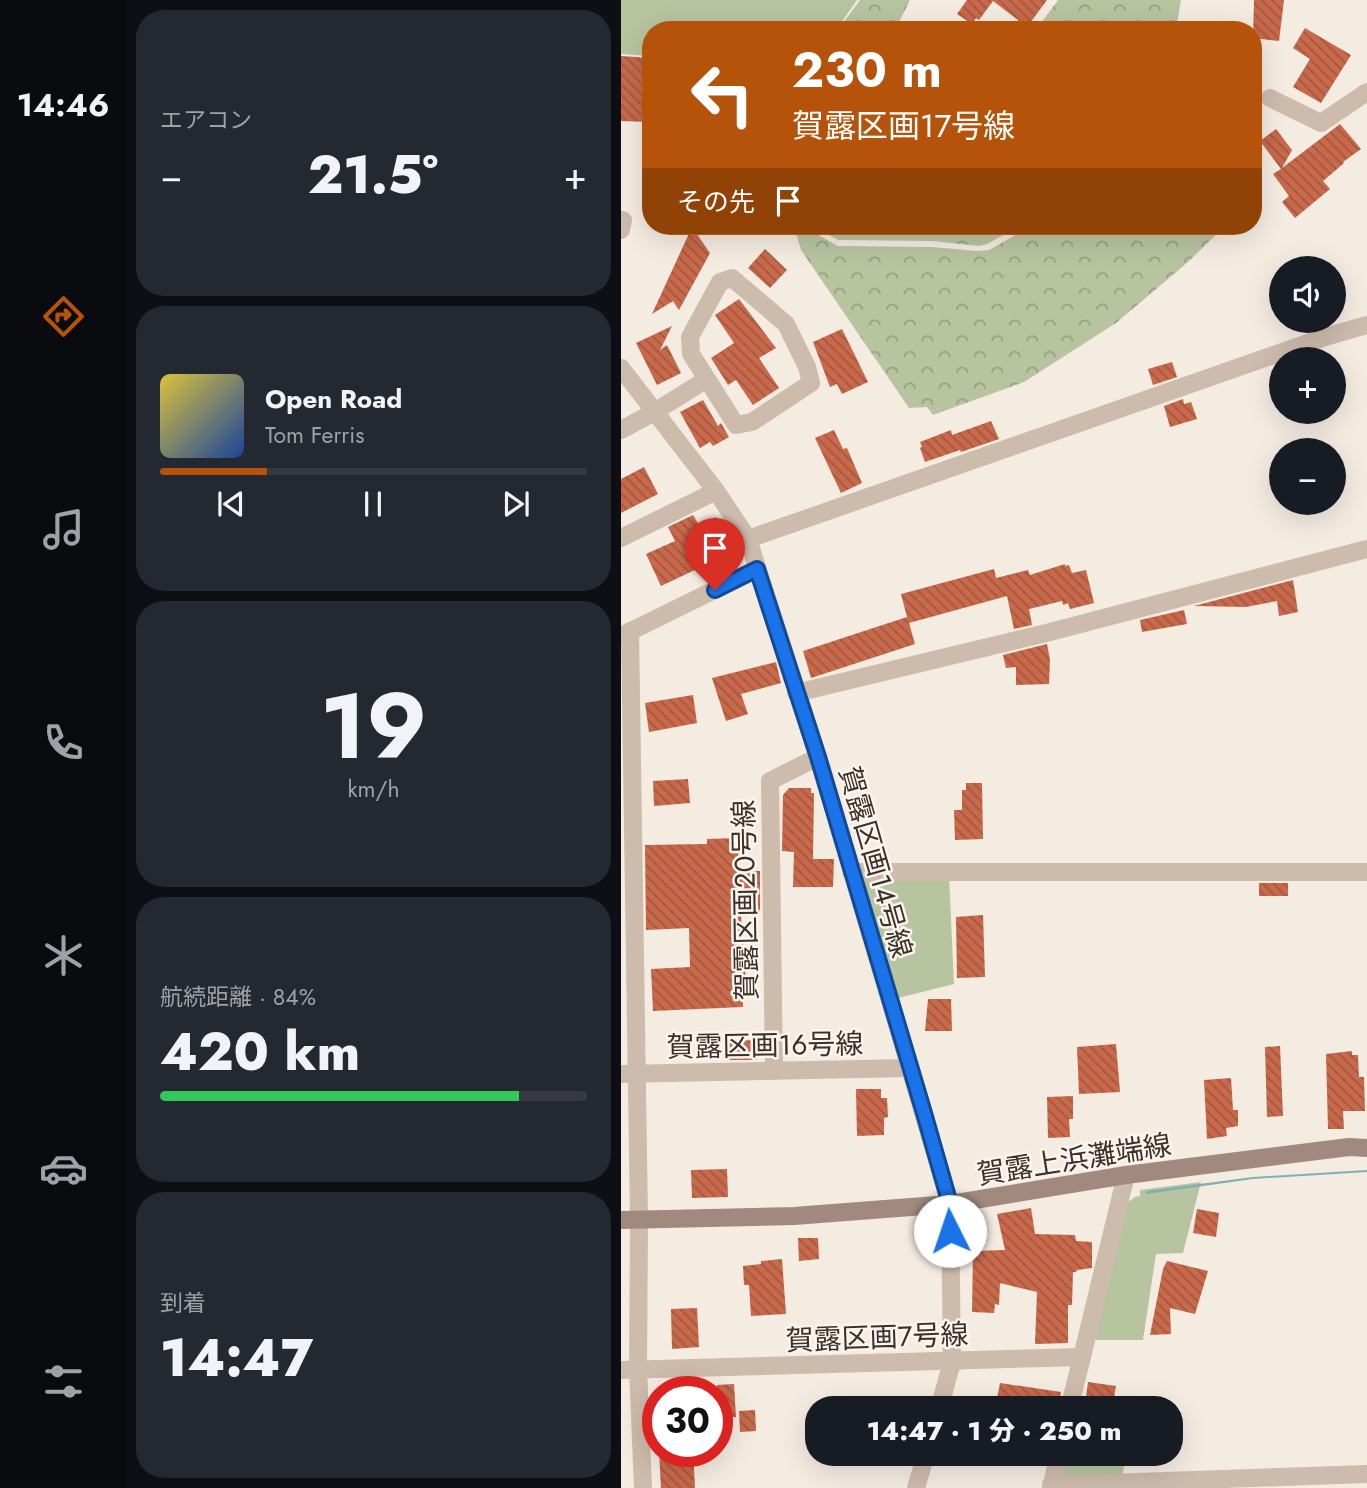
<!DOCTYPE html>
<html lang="ja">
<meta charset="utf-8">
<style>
:root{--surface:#171b24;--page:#242831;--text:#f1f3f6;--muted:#9ea1a6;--line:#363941;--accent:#b45309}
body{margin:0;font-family:Jost,"Noto Sans JP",sans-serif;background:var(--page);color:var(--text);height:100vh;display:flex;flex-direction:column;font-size:26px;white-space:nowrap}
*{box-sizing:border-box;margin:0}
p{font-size:23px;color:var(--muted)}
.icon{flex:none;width:38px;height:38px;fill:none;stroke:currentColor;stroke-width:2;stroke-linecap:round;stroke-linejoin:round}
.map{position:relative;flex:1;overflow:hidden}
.details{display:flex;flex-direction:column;gap:10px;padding:10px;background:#0d0f14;width:495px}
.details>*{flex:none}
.guide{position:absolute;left:21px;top:21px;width:620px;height:214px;border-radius:28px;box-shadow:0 7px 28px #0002;background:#b45309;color:#fff;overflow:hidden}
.controls{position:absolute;left:648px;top:256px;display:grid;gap:14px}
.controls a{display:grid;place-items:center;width:77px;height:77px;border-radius:50%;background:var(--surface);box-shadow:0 7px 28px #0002;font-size:35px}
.speed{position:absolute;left:21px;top:1376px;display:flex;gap:14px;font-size:35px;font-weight:700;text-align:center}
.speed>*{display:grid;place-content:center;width:91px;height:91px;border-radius:50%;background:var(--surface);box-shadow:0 7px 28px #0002;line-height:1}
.speed .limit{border:10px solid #d22;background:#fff;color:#111}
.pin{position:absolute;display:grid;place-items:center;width:60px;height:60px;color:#fff;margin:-72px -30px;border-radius:50% 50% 50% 0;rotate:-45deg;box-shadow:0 0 7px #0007}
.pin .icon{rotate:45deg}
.me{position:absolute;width:77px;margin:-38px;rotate:356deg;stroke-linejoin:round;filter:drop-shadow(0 0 5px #0008)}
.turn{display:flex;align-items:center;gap:24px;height:147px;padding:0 35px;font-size:32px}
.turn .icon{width:91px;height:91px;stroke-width:2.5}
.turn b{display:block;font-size:49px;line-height:60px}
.then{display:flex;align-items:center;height:66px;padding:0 35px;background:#0003;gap:14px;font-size:26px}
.big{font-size:52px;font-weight:800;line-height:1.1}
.details .widget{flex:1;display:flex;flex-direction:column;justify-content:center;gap:10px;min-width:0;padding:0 24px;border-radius:28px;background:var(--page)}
.details .dial{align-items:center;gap:0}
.dial b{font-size:91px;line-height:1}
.song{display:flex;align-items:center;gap:21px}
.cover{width:84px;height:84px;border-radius:10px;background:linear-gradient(135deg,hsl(50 70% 55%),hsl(220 70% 35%))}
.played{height:7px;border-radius:4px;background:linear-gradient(90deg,var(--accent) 25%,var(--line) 25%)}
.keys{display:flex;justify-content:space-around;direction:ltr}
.heat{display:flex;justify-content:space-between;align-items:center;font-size:38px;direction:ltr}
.charge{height:10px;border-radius:5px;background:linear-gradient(90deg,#34c759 84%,var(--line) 0)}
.trip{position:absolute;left:184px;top:1396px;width:378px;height:70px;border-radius:28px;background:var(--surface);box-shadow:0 7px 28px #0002;font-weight:800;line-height:70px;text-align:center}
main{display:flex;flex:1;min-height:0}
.tabs{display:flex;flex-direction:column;width:126px;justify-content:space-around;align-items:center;background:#090b0e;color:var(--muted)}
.tabs .icon{width:49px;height:49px}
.tabs .on{color:var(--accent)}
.tabs b{font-size:32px;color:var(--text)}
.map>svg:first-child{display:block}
</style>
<main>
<nav class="tabs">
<b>14:46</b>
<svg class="icon on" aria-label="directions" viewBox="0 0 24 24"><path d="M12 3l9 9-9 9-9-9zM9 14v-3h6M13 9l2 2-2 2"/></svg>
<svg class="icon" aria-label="music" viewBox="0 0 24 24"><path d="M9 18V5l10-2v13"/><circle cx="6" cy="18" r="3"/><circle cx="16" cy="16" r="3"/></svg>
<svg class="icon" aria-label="phone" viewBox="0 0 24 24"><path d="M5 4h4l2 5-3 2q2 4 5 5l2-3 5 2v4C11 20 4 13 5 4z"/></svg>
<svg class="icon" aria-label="climate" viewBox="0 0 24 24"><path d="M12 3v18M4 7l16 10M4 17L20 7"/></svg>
<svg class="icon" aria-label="car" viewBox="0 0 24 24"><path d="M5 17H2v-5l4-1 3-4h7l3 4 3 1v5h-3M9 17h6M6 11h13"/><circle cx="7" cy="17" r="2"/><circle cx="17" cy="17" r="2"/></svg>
<svg class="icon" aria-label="filters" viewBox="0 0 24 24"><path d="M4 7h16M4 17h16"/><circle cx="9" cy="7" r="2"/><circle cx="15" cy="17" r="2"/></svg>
</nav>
<section class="details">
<div class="widget"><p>エアコン</p>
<div class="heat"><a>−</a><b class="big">21.5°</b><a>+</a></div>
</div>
<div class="widget">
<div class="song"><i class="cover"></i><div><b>Open Road</b><p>Tom Ferris</p></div></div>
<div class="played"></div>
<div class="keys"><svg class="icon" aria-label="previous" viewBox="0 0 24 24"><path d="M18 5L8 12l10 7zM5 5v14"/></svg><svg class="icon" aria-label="pause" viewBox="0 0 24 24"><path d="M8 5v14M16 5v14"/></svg><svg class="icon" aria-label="next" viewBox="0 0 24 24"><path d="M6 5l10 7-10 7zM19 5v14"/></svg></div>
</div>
<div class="widget dial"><b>19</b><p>km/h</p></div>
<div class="widget"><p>航続距離 · 84%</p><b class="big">420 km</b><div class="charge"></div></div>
<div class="widget"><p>到着</p><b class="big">14:47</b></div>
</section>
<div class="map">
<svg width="746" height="1488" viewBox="0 0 746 1488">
<defs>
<pattern id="forest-crowns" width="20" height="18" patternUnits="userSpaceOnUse" patternTransform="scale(1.75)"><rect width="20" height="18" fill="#b8c4a0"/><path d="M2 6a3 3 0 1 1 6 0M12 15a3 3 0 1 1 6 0" fill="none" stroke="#97a083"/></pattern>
<pattern id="building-back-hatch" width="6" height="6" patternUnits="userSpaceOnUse" patternTransform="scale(1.75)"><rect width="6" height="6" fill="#c8694b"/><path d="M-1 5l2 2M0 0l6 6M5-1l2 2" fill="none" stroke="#a4573f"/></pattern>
</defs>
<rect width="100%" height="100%" fill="#f4ebe1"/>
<g fill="#b8c4a0">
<path d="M 0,0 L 236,0 L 215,30 L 30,30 L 30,56 L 0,54 Z"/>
<path d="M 328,875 L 333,984 L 277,998 L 242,883 L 248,877 Z"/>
<path d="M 580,1182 L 562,1253 L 535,1254 L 522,1340 L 473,1340 L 502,1206 L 514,1197 L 519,1196 L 519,1190 Z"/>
<path d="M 446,1454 L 505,1454 L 501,1478 L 441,1480 Z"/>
</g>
<g fill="url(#forest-crowns)">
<path d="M 239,0 L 289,0 L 274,30 L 217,30 Z"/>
<path d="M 437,0 L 560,0 L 555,30 L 415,30 Z"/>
<path d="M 173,226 L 192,226 L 199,236 L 217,246 L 311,247 L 357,251 L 368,250 L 410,226 L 604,226 L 567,262 L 495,323 L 403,382 L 312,415 L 306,407 L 288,408 L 180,250 Z"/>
<path d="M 198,226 L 399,226 L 366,244 L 358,246 L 311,241 L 217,240 L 203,232 Z"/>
</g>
<path fill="#7fb0b2" d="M 746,1170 L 746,1172 L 632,1179 L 525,1194 L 525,1191 L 632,1177 Z"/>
<g fill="url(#building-back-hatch)">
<path d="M 346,0 L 426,0 L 406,27 L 372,1 L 358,20 L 355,18 L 351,24 L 336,14 Z"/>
<path d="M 633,0 L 663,0 L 658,41 L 632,38 Z"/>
<path d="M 684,28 L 730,55 L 700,103 L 672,87 L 689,59 L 672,48 Z"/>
<path d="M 0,56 L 30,58 L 30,115 L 27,115 L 27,122 L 0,121 Z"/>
<path d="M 719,124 L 740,149 L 722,162 L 723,163 L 702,181 L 709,189 L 674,218 L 661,202 L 668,196 L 652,174 L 660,169 L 639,141 L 655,129 L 671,150 L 661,168 Z"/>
<path d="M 71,227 L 89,253 L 58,310 L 52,301 L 31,314 Z"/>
<path d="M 144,249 L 166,270 L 149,288 L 127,268 Z"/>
<path d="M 118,299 L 155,348 L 138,358 L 158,388 L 132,405 L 115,380 L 107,385 L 90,358 L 113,343 L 94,315 Z"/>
<path d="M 51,326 L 39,350 L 46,345 L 60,373 L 36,385 L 15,343 Z"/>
<path d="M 221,329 L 247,382 L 221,394 L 216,384 L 209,387 L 192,342 Z"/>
<path d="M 551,362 L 556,377 L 532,385 L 527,369 Z"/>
<path d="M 562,399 L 563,404 L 570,402 L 576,419 L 549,427 L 543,406 Z"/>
<path d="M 82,400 L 97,426 L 100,423 L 108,437 L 92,446 L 89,442 L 79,448 L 59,412 Z"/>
<path d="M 370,421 L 378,439 L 340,452 L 339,450 L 304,462 L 299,448 L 301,447 L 299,442 L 330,430 L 331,435 Z"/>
<path d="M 213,430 L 222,449 L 226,448 L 241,483 L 220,493 L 194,438 Z"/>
<path d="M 23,467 L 37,494 L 0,513 L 0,479 Z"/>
<path d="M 72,515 L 78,525 L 95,517 L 112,552 L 40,586 L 25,554 L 54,541 L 47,527 Z"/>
<path d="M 444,564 L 444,566 L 448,565 L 451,573 L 465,570 L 473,603 L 449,609 L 447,603 L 442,605 L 441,601 L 408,609 L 411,625 L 393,629 L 386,596 L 288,623 L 294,644 L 190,678 L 182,651 L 286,617 L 280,594 L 373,569 L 375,578 L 407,570 L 409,575 Z"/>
<path d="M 672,580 L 677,612 L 658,616 L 656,601 L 625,607 L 573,606 Z"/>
<path d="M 563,610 L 566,624 L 521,632 L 519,620 Z"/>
<path d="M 426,644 L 429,660 L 428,684 L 395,685 L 395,667 L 385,668 L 382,655 Z"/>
<path d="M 155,662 L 160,683 L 120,694 L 127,714 L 105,721 L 91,678 Z"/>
<path d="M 72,695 L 76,723 L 28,732 L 24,703 Z"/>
<path d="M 67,779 L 69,803 L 33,806 L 32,781 Z"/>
<path d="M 345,783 L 361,783 L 362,839 L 334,840 L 333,810 L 341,810 L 341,790 L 345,790 Z"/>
<path d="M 168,788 L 190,788 L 190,793 L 193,793 L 192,859 L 213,859 L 212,887 L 172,887 L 173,852 L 161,851 L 162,795 Z"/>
<path d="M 117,838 L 118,871 L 139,871 L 139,915 L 120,916 L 125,981 L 121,981 L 122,1007 L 32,1011 L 30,969 L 69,967 L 68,928 L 25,930 L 24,845 L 86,844 L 86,839 Z"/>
<rect x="638" y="883" width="29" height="13"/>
<path d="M 362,915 L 364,977 L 336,978 L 335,917 Z"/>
<path d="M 307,999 L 330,999 L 331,1031 L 304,1031 Z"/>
<path d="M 135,1040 L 136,1060 L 107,1060 L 107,1041 Z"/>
<path d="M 495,1044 L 499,1092 L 458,1094 L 456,1047 Z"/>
<path d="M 659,1046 L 662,1116 L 646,1117 L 644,1047 Z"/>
<path d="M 731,1051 L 731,1055 L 737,1055 L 738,1077 L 743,1077 L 744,1111 L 722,1111 L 723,1129 L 707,1129 L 705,1054 Z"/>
<path d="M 610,1078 L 612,1110 L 617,1110 L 617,1126 L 605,1128 L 606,1136 L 586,1139 L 583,1080 Z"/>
<path d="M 235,1089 L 260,1089 L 260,1098 L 266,1098 L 267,1117 L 263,1118 L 263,1135 L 236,1136 Z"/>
<path d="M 452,1096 L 452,1119 L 448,1119 L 449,1137 L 427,1138 L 426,1097 Z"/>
<path d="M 106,1169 L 107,1197 L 71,1198 L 70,1170 Z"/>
<path d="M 410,1208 L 414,1234 L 454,1235 L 455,1241 L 471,1242 L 471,1268 L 456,1270 L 455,1272 L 452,1272 L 451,1305 L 447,1305 L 447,1343 L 414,1344 L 416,1292 L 379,1283 L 378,1305 L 374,1304 L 373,1313 L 351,1312 L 352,1251 L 384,1250 L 376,1214 Z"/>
<path d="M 576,1209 L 598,1213 L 595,1237 L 572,1233 Z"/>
<path d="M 177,1238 L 197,1238 L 198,1259 L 178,1261 Z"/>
<path d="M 161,1259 L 165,1314 L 130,1316 L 128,1285 L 123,1285 L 122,1266 L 140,1264 L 140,1261 Z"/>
<path d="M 546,1261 L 587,1271 L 574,1314 L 549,1308 L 550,1334 L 529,1335 L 542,1269 Z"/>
<path d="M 76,1308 L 78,1347 L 51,1349 L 50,1309 Z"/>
<path d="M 467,1382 L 495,1386 L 491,1409 L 460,1409 L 463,1397 L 465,1397 Z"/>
<path d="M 379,1383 L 440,1392 L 437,1409 L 374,1409 Z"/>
<path d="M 113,1384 L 115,1417 L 96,1418 L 96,1385 Z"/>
<path d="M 134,1410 L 135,1431 L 119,1432 L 118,1411 Z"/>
<path d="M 38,1451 L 72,1451 L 74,1488 L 40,1488 Z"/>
</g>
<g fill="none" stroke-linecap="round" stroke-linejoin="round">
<g stroke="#cdbbac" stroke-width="18">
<path d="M 649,98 L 700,123 L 746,92"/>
<path d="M 0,220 L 2,220 L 0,230"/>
<path d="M 0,368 L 95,491 L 127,539 L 197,757 L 329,1204 L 331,1362 L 318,1409"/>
<path d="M 0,430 L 35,411 L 86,379 L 115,425 L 131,422 L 190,383 L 186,367 L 165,324 L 111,278 L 99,282 L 69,337 L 70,354 L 86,379"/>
<path d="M 0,538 L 95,491"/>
<path d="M 127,539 L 704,337 L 746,325"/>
<path d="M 9,631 L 18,1220 L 17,1369 L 22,1488"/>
<path d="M 0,636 L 136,569"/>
<path d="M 175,693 L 429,632 L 746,549"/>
<path d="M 230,872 L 746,872"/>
<path d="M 153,1071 L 149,781 L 197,757"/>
<path d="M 0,1074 L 289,1068"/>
<path d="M 461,1357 L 505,1175"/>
<path d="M 0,1370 L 461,1357 L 448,1409"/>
<path d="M 430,1485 L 746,1474"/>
<path d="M 295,1488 L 305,1454"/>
<path d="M 430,1488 L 438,1454"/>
</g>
<path stroke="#a18a7d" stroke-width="18" d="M 0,1220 L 173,1216 L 329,1204 L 505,1175 L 728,1147 L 746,1148"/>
</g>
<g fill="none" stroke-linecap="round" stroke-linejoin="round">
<g stroke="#114b97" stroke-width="18">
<path id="route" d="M 94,590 L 136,569 L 197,757 L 303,1113 L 329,1204 L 329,1231"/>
</g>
<use href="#route" stroke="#1a73e8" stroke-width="12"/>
</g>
<g text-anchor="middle" stroke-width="5" stroke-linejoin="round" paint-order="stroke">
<g font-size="28" fill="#3b302b" stroke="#fbf5ee">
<text transform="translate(255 862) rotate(74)" y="10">賀露区画14号線</text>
<text transform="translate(124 900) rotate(-91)" y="10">賀露区画20号線</text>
<text transform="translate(144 1045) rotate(-1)" y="10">賀露区画16号線</text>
<text transform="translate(453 1159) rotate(-9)" y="10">賀露上浜灘端線</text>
<text transform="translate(256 1337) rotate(-2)" y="10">賀露区画7号線</text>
</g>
</g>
</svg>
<div class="controls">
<a><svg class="icon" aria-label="sound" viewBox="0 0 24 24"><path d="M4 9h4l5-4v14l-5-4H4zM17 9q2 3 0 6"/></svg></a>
<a>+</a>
<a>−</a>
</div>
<div class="speed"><div class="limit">30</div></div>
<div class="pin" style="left:94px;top:590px;background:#d93025"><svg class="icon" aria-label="arrive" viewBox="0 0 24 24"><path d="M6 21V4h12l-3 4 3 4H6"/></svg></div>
<svg class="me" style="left:329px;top:1231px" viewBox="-20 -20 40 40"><circle r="19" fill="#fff"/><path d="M0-13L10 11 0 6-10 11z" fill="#1a73e8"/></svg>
<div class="trip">14:47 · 1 分 · 250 m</div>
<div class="guide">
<div class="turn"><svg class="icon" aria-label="left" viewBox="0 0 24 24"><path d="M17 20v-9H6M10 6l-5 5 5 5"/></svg><div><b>230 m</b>賀露区画17号線</div></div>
<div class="then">その先<svg class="icon" aria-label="arrive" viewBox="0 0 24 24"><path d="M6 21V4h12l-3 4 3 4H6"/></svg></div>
</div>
</div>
</main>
